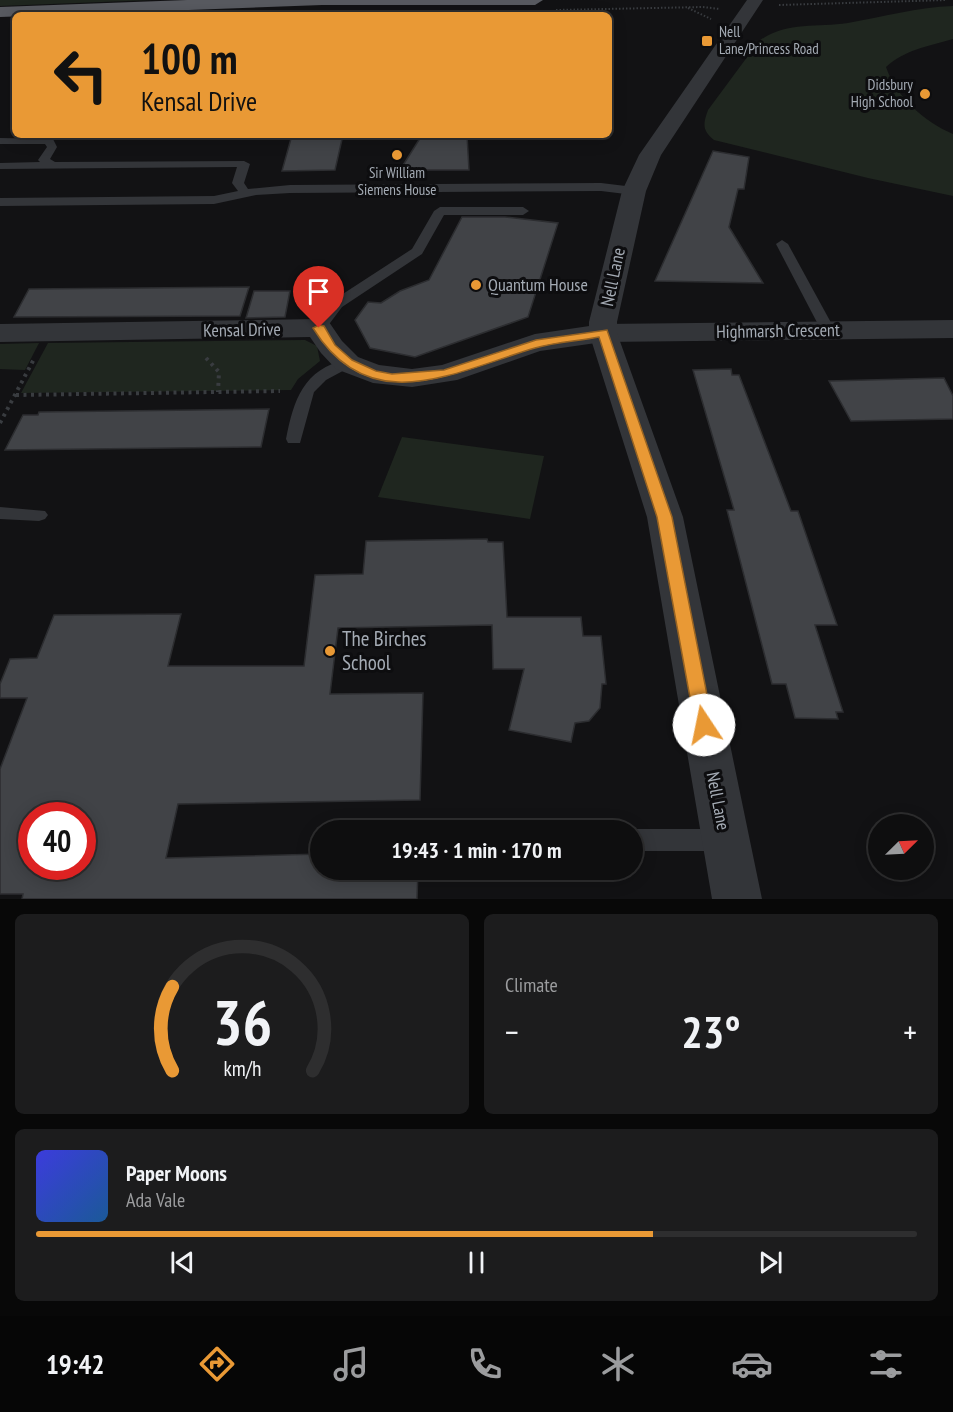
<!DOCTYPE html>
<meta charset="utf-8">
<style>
:root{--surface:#0e0e0f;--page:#1c1c1d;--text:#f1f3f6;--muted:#9b9c9e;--line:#2e2e2f;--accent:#e99935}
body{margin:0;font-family:"PT Sans Narrow",sans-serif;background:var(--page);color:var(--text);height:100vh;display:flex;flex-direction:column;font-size:22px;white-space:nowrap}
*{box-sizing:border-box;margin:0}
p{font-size:20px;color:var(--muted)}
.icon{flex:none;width:33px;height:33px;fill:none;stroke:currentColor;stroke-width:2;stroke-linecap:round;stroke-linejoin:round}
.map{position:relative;height:899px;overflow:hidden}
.panel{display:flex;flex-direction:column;gap:15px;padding:15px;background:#080808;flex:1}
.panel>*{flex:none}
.banner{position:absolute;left:12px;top:12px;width:600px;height:126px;border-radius:9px;box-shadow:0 3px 15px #0003,0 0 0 2px var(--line);background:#e99935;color:#111;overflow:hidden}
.needle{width:39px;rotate:66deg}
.buttons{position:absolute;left:868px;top:814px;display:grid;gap:12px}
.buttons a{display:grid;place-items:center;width:66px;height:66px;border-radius:50%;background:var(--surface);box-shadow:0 3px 15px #0003,0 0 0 2px var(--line);font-size:30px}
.speed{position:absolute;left:18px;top:802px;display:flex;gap:12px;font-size:30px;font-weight:700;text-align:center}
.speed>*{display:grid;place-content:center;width:78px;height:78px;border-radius:50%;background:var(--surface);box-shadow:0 3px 15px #0003,0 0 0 2px var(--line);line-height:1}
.speed .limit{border:9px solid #d22;background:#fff;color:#111}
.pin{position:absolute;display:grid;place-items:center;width:51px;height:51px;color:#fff;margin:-62px -26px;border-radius:50% 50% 50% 0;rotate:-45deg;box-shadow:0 0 6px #0007}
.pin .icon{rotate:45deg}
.me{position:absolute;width:66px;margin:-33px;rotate:349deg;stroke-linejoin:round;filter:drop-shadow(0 0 4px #0008)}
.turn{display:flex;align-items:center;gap:21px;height:126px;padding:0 30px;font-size:27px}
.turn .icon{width:78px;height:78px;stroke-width:2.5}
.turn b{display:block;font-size:42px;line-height:51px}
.big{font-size:45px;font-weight:600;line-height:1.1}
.panel .tile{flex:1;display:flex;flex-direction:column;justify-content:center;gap:9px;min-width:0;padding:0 21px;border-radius:9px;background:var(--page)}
.panel .dial{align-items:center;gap:0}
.dial svg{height:156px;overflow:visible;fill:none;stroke:var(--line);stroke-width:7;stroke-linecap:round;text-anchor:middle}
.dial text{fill:var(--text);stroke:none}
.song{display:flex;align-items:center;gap:18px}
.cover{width:72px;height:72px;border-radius:9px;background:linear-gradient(135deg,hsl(240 70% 55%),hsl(210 70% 35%))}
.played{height:6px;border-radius:3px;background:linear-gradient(90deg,var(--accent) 70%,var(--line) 70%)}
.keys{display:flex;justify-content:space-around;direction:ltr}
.heat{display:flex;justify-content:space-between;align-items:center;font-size:33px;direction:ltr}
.panel .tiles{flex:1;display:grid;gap:15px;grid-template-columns:1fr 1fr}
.tile:last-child{grid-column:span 2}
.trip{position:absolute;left:310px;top:820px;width:333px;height:60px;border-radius:30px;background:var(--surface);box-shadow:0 3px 15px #0003,0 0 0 2px var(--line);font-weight:600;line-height:60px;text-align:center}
.tabs{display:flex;height:96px;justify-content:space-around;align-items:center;background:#060606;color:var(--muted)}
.tabs .icon{width:42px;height:42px}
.tabs .active{color:var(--accent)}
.tabs b{font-size:27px;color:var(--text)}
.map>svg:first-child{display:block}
</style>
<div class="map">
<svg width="953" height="899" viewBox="0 0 953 899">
<rect width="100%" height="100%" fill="#121214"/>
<g fill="#1f261f">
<path d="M 0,0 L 153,0 L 0,6 Z"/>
<path d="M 953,6 L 953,39 C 929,46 904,50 886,67 C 896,97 925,122 953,134 L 953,196 L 868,178 L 714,140 C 702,130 703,124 708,110 L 759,41 C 786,21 816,28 848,23 C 882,17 918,7 953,6 Z"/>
<path d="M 305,340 L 317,346 L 320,361 L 298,379 L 291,390 L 21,393 L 48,343 Z"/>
<path d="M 39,343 L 25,370 L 0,369 L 0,344 Z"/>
<path d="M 402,437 L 544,456 L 530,519 L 378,497 Z"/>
</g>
<g fill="#414347" stroke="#2c2d30" stroke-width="1.5" fill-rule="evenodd">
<path d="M 292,135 L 343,135 L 335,170 L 282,171 Z"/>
<path d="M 422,135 L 467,135 L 469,170 L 400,170 Z"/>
<path d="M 713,151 L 749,157 L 744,189 L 738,189 L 729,227 L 763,283 L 655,281 Z"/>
<path d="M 462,217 L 505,217 L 558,223 L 528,317 L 415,357 L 370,348 L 355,320 L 368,302 L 381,303 L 400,291 L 429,280 Z"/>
<path d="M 249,287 L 240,316 L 14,317 L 29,289 Z"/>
<path d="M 254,291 L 290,291 L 285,317 L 246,318 Z"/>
<path d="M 731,369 L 732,375 L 739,375 L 791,511 L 798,511 L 837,625 L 815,625 L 843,712 L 836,712 L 838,719 L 795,718 L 786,684 L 772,684 L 727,510 L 734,510 L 693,370 Z"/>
<path d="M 944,378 L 953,396 L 953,419 L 851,421 L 829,381 Z"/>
<path d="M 269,409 L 261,447 L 5,450 L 23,415 L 38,415 L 39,412 Z"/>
<path d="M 487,539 L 488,542 L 503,542 L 507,617 L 581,617 L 583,636 L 601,636 L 606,684 L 602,684 L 600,708 L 589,721 L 575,723 L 571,742 L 509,730 L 524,669 L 493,669 L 492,625 L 338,628 L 330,694 L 423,693 L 420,800 L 178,804 L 166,858 L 321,854 L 321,870 L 418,870 L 417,899 L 22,899 L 23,894 L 0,894 L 0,769 L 27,698 L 0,698 L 0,684 L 10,659 L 37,658 L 54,615 L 181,614 L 168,666 L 304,666 L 315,575 L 363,574 L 366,541 ZM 32,816 L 82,816 L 82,867 L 32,867 Z"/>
</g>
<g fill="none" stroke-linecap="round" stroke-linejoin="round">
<g stroke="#393c40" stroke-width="2" stroke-dasharray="1.5 2" stroke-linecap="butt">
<path d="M 779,5 L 947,0"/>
<path d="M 688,8 L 711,19"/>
<path d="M 556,10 L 703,7 L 720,9"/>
</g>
<g stroke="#393c40" stroke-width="4" stroke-dasharray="3 4.5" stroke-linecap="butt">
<path d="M 206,358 L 219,372 L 218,392"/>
<path d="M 16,395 L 280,391"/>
<path d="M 0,423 L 34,359"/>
</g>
<g fill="#333539" fill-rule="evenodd">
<path d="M 0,138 L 53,139 L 57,147 L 50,159 L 55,162 L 244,161 L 250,164 L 244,183 L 248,189 L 290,185 L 601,183 L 634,187 L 640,191 L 634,195 L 601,191 L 290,193 L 256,195 L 214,204 L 0,206 L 0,198 L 214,196 L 238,191 L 232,183 L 237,167 L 0,169 L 0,163 L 40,162 L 38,160 L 47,147 L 45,144 L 0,144 Z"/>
<path d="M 440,207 L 523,207 L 529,211 L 523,215 L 444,215 L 422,254 L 342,307 L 324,331 L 314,331 L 312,328 L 332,301 L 412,249 L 434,211 Z"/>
<path d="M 782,240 L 788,244 L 835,330 L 833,333 L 828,334 L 821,330 L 776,244 Z"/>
<path d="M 347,359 L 354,363 L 352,366 L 326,380 L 314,392 L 300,443 L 288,443 L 286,439 C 294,399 303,370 347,359 Z"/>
<path d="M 0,507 L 45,511 L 48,515 L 45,519 L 39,521 L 0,519 Z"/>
<path d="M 633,829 L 725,829 L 733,832 L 737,840 L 733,848 L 725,851 L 633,851 L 633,831 L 628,831 Z"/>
</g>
<path fill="#333539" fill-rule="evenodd" d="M 319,319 L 329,322 L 342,341 L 358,357 L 379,365 L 412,369 L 442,365 L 535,334 L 603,324 L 953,320 L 953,338 L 603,342 L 540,351 L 457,380 L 412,387 L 373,383 L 336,369 L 321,353 L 310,337 L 0,342 L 0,324 Z"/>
<path fill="#333539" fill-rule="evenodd" d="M 747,0 L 763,0 L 661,155 L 646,191 L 617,322 L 617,333 L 683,517 L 762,899 L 712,899 L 647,517 L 589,333 L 589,322 L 622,191 L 639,155 Z"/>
<path fill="#585a60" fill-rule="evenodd" d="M 187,0 L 543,0 L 535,5 L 322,5 L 0,17 L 0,7 Z"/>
</g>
<path fill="#e99935" stroke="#976322" stroke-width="1.5" d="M 319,325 L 324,326 L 335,345 L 352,360 L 376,371 L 392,374 L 444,370 L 536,340 L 607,330 L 672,517 L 713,725 L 710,730 L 704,732 L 698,730 L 695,725 L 657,517 L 599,337 C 578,341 555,342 535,348 C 456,371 370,421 313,328 Z"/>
<g fill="#e99935" stroke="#0d0d0f" stroke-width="2">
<rect x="701" y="35" width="12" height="12" rx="3"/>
<circle cx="925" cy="94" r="6"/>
<circle cx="397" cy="155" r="6"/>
<circle cx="476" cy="285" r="6"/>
<circle cx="330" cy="651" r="6"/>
</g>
<g text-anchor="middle" stroke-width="6" stroke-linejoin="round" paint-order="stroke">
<g font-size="15" fill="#a4abb4" stroke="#0d0d0f" text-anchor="start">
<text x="719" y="37">Nell<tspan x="719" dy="17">Lane/Princess Road</tspan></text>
<text x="913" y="90" text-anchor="end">Didsbury<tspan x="913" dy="17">High School</tspan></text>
<text x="397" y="178" text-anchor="middle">Sir William<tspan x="397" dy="17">Siemens House</tspan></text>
</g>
<g font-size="18" fill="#a4abb4" stroke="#0d0d0f">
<text transform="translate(613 277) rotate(-78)" y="6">Nell Lane</text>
<text transform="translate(242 330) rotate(-1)" y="6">Kensal Drive</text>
<text transform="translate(778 331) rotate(-1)" y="6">Highmarsh Crescent</text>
<text transform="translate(718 801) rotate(79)" y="6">Nell Lane</text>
</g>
<g font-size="18" fill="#a4abb4" stroke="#0d0d0f" text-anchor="start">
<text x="488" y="291">Quantum House</text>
</g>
<g font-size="21" fill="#a4abb4" stroke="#0d0d0f" text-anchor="start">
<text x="342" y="646">The Birches<tspan x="342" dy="24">School</tspan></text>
</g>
</g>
</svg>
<div class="buttons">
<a><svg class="needle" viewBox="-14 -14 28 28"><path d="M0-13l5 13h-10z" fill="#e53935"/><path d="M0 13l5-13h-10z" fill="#9b9c9e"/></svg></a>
</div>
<div class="speed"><div class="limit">40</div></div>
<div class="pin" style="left:319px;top:328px;background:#d93025"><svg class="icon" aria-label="arrive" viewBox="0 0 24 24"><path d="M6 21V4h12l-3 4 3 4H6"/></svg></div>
<svg class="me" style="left:704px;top:725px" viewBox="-20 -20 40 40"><circle r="19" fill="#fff"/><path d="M0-13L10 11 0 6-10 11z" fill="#e99935"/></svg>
<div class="trip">19:43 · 1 min · 170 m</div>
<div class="banner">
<div class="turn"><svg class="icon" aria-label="left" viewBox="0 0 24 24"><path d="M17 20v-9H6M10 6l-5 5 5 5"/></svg><div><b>100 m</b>Kensal Drive</div></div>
</div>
</div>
<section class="panel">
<div class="tiles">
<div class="tile dial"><svg viewBox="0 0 100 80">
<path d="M14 69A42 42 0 1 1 86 69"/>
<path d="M14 69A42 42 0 0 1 14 26" stroke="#e99935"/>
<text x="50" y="56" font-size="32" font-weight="700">36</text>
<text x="50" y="72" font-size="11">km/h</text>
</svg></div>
<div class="tile"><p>Climate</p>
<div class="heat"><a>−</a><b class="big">23°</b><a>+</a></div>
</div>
<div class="tile">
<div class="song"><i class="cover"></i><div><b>Paper Moons</b><p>Ada Vale</p></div></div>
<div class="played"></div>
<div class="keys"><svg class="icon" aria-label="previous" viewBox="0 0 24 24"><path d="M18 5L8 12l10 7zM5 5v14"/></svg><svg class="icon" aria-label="pause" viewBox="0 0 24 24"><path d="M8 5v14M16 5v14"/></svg><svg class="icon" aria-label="next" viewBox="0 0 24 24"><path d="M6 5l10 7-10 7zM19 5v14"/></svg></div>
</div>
</div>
</section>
<nav class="tabs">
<b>19:42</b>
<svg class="icon active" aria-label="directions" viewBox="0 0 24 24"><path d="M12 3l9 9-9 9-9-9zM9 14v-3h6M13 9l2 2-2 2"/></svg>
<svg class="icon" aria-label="music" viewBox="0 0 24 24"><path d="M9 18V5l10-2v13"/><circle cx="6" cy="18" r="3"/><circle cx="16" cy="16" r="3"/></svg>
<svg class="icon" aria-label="phone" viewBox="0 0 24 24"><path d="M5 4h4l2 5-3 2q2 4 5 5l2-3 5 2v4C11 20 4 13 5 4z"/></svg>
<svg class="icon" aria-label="climate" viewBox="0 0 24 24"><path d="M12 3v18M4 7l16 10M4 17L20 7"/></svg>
<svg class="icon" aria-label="car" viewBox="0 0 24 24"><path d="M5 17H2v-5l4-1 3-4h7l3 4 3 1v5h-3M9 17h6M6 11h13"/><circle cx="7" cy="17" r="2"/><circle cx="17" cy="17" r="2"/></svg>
<svg class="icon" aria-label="filters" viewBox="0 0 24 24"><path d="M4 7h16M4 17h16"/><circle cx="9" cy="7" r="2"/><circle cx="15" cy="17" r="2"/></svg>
</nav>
